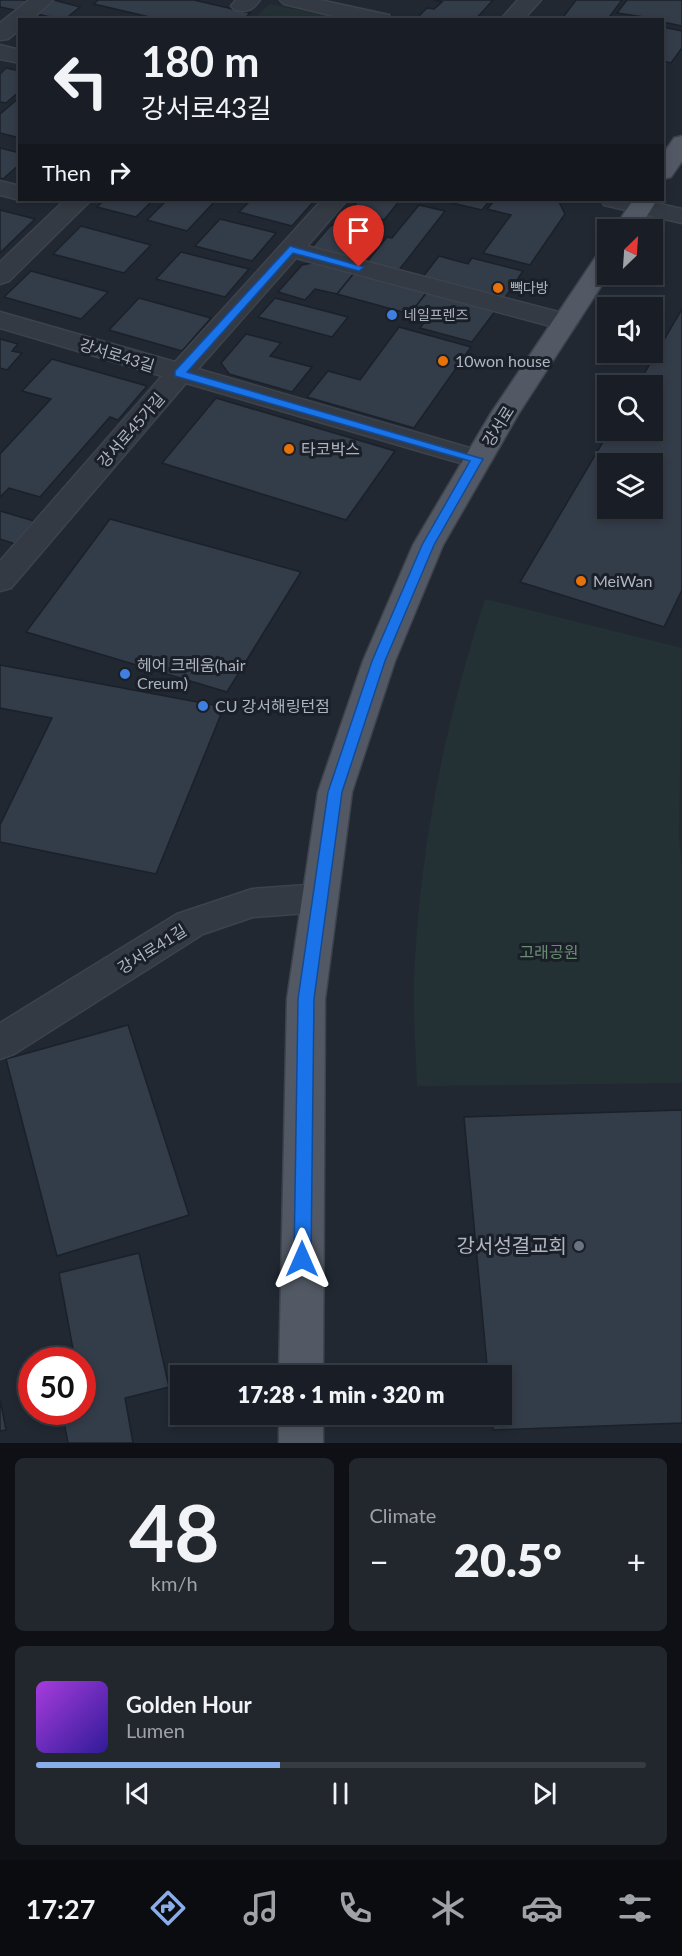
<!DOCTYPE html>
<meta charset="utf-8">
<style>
:root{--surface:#191e26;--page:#22272e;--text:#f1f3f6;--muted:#9fa2a7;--line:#373c43;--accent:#89adea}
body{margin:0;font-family:Lato,"Noto Sans KR",sans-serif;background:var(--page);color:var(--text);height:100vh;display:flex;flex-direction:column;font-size:22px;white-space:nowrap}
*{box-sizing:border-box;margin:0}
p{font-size:20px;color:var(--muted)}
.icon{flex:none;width:33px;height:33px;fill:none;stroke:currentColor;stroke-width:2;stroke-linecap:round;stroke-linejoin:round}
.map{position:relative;height:1443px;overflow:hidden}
.side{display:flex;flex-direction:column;gap:15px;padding:15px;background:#0e1015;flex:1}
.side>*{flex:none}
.guide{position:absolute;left:18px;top:18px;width:646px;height:183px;border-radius:0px;box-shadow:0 3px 9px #0003,0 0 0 2px var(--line);background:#191e26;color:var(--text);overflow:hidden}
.needle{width:39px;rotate:25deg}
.fabs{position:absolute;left:597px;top:219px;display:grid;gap:12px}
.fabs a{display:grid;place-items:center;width:66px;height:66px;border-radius:0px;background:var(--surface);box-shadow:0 3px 9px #0003,0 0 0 2px var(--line);font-size:30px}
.speed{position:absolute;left:18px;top:1347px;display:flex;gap:12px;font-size:30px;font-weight:700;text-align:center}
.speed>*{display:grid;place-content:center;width:78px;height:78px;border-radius:50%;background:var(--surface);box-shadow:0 3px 9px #0003,0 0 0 2px var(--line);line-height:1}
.speed .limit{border:9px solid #d22;background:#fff;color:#111}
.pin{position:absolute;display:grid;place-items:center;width:51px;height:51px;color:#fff;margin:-62px -26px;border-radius:50% 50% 50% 0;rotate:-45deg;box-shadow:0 0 6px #0007}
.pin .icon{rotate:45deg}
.me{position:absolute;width:66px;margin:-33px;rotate:0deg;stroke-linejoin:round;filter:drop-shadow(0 0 4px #0008)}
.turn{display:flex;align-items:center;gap:21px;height:126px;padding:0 24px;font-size:27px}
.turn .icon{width:78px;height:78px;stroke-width:2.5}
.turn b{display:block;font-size:42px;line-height:51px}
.then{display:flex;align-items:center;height:57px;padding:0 24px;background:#0003;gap:12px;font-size:22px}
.big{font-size:45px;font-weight:800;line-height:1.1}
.side .tile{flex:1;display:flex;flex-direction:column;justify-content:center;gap:9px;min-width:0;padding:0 21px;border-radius:9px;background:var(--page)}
.side .dial{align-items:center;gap:0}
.dial b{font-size:78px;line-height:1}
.song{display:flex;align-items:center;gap:18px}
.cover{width:72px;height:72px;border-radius:9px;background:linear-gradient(135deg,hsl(280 70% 55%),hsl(250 70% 35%))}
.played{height:6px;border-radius:3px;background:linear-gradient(90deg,var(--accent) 40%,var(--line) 40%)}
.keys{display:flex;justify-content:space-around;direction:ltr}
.heat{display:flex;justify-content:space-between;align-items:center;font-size:33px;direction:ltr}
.side .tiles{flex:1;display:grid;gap:15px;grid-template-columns:1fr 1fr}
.tile:last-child{grid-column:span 2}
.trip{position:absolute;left:170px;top:1365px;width:342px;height:60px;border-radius:0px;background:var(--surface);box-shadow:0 3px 9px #0003,0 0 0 2px var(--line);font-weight:800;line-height:60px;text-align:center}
.menu{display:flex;height:96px;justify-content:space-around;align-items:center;background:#0a0c0f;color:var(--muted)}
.menu .icon{width:42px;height:42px}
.menu .current{color:var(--accent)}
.menu b{font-size:27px;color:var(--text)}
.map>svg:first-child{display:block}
</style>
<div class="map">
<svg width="682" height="1443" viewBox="0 0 682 1443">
<rect width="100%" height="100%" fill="#212832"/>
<g fill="#233134">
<path d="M 270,4 L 328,16 L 325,19 L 273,20 L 257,16 Z"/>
<path d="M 485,599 L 682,648 L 679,837 L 682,868 L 682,1083 L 417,1086 C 416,1051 413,1016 414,981 C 419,850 445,723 485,599 Z"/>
</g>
<g fill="#333c49" stroke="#1b212a" stroke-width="1.5" fill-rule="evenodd">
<path d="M 0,0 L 33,0 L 19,11 L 0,7 Z"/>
<path d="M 54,0 L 80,7 L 64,20 L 37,14 Z"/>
<path d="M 98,0 L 194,0 L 250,13 L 243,20 L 162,20 L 94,4 Z"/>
<path d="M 434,0 L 493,0 L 475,20 L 415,20 L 427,8 L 434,9 L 442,2 Z"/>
<path d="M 576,0 L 622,0 L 607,20 L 561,20 Z"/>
<path d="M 627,0 L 682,0 L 682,26 L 663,22 L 663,20 L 617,13 Z"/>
<path d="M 663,27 L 682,31 L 682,48 L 671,63 L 663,61 Z"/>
<path d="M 6,68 L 20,71 L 20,91 L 6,103 L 0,102 L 0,74 Z"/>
<path d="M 20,97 L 20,138 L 0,133 L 0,114 Z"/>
<path d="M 0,148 L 20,153 L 20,164 L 3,179 L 0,178 Z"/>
<path d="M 104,200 L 153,200 L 136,217 L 97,207 Z"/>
<path d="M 167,200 L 216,200 L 187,231 L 147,220 Z"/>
<path d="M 251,200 L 315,200 L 292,226 L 239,212 Z"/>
<path d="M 359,200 L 400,200 L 384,220 L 349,211 Z"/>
<path d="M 439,200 L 490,200 L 482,210 Z"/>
<path d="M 495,200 L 559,202 L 565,214 L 530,265 L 483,253 L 511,215 L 487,209 Z"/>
<path d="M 419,205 L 445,211 L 399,270 L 367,262 L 387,237 L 392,238 Z"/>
<path d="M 0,210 L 35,219 L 0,253 Z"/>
<path d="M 220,219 L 276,233 L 252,261 L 195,246 Z"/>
<path d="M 331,225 L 383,238 L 363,261 L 312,247 Z"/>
<path d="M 81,226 L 151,245 L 124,273 L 53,254 Z"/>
<path d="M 181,252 L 249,269 L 225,297 L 156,279 Z"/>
<path d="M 439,256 L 468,264 L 472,258 L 523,271 L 504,299 L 422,278 Z"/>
<path d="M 317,262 L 355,272 L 337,294 L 315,289 L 305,300 L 278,292 L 302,265 Z"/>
<path d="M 31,271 L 108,292 L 81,319 L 4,297 Z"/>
<path d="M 355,272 L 427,292 L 410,314 L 337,294 Z"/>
<path d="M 427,292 L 496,310 L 472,342 L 420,328 L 427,319 L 410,314 Z"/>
<path d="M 139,298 L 211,318 L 182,351 L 109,330 Z"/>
<path d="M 275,298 L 348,317 L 332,337 L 258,317 Z"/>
<path d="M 682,309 L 682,590 L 664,627 L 520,582 L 610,430 L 652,430 L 652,386 L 637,386 ZM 608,464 L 652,464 L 652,508 L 608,508 Z"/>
<path d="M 399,327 L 471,347 L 414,428 L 307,397 L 328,371 L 360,380 Z"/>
<path d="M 246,334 L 281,343 L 270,356 L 312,367 L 292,392 L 229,374 L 221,363 Z"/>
<path d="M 0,339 L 18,344 L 12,351 L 22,353 L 7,370 L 0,368 Z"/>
<path d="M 52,359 L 147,386 L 118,420 L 110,417 L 40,497 L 9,488 L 0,497 L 0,454 L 51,399 L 22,391 Z"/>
<path d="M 216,398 L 395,451 L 346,520 L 162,463 Z"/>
<path d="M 0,511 L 34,521 L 15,544 L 0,539 Z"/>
<path d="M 110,519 L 301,572 L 227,692 L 26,632 Z"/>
<path d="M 0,665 L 224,707 L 156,874 L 0,842 L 0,825 L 52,718 L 0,708 Z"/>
<path d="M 128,1025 L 189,1215 L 57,1256 L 6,1059 Z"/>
<path d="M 682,1110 L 682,1423 L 493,1430 L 492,1414 L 501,1414 L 501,1376 L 488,1376 L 464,1117 Z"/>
<path d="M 139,1253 L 169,1387 L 125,1398 L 133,1443 L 68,1443 L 63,1417 L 85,1411 L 82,1360 L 75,1360 L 59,1273 Z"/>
<path d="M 0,1399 L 6,1430 L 0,1431 Z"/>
</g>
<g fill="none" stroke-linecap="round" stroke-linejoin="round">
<g stroke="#3d434d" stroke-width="3">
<g id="minor">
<path d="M 29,0 L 53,0 L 31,20 L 20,20 L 20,29 L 8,39 L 0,40 L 0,23 Z"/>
<path d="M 236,0 L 260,0 C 253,10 246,13 235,10 L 231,6 Z"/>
<path d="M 280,0 L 320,0 L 389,15 L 391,20 L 350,20 L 284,4 Z"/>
<path d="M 518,0 L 541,0 L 523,20 L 500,20 Z"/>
<path d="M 0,45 L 20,50 L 20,63 L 0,59 Z"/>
<path d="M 0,181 L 20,186 L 20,200 L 23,200 L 20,200 L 0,195 Z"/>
<path d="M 65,200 L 91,200 L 9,281 L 0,284 L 0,262 Z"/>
<path d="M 322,200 L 347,200 L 307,246 L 574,316 L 578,322 L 574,328 L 565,330 L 296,258 L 198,369 L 487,453 L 491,459 L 487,465 L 477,468 L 467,465 L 186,383 L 11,588 L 0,591 L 0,561 L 162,376 L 0,328 L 0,312 L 175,362 Z"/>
<path d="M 601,200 L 643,200 L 682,209 L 682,223 L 604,205 Z"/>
<path d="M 320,884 L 333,888 L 338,898 L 333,908 L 320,912 L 253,917 L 203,934 L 14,1054 L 0,1059 L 0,1023 L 177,914 L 252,889 Z"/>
</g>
</g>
<g stroke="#3d434d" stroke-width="3">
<g id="major">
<path d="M 682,136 L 682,161 L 671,177 L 663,179 L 663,154 L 674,138 Z"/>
<path d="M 633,200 L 657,200 L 638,230 L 613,230 Z"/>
<path d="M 608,250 L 609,274 L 519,413 L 443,545 L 395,661 L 352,792 L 325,999 L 323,1376 L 279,1376 L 287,999 L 318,792 L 363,661 L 413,545 L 491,413 L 599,252 Z"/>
<rect x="279" y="1414" width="44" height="29"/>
</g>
</g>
<use href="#minor" fill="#343a43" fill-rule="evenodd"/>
<use href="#major" fill="#525964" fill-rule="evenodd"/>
</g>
<path fill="#1a73e8" stroke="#114b97" stroke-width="1.5" d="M 290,246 L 364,267 L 359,271 L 293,253 L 187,372 L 483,459 L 434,545 L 385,661 L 342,792 L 314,999 L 311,1259 L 308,1265 L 302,1267 L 296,1265 L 294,1259 L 298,999 L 328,792 L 372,661 L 422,545 L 470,461 L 175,376 L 175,371 Z"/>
<g fill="#e8710a" stroke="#1a1f28" stroke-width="2">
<circle cx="498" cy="288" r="6"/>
<circle cx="443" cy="361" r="6"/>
<circle cx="289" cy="449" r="6"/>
<circle cx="581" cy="581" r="6"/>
</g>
<g fill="#3f7fe0" stroke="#1a1f28" stroke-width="2">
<circle cx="392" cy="315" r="6"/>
<circle cx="125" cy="674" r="6"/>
<circle cx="203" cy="706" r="6"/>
</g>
<circle fill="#6b7280" stroke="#1a1f28" stroke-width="2" cx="579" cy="1246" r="6"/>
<g text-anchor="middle" stroke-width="6" stroke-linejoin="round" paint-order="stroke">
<g font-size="14" fill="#aeb5c0" stroke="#1a1f28" text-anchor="start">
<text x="510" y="293">빽다방</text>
<text x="404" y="320">네일프렌즈</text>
</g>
<g font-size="16" fill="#aeb5c0" stroke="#1a1f28">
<text transform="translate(117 355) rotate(17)" y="6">강서로43길</text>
<text transform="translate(498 426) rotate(-58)" y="6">강서로</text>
<text transform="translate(131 430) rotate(-49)" y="6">강서로45가길</text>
<text transform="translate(152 949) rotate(-32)" y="6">강서로41길</text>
</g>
<g font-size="16" fill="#aeb5c0" stroke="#1a1f28" text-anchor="start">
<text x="455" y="367">10won house</text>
<text x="301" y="455">타코박스</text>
<text x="593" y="587">MeiWan</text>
<text x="137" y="671">헤어 크레움(hair<tspan x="137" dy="18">Creum)</tspan></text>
<text x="215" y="712">CU 강서해링턴점</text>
</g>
<g font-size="16" fill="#698e72" stroke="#1a1f28">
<text x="549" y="958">고래공원</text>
</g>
<g font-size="20" fill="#aeb5c0" stroke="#1a1f28" text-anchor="end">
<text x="567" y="1253">강서성결교회</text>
</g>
</g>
</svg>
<div class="fabs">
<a><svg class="needle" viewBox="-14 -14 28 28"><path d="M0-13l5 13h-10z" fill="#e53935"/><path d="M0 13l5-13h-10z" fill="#9fa2a7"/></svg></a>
<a><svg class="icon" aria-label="sound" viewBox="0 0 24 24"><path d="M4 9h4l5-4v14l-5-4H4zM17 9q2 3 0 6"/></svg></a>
<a><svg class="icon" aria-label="search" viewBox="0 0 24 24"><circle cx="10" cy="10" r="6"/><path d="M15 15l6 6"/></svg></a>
<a><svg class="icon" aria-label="layers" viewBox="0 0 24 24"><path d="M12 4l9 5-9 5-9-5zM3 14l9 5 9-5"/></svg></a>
</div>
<div class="speed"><div class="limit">50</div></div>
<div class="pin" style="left:359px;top:267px;background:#d93025"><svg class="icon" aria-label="arrive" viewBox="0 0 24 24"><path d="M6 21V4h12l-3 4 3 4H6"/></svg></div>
<svg class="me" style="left:302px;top:1259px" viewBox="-20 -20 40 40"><path d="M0-17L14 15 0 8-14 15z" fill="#1a73e8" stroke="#fff" stroke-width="4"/></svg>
<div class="trip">17:28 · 1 min · 320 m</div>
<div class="guide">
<div class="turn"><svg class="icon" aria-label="left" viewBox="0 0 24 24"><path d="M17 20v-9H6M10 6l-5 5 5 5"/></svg><div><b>180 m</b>강서로43길</div></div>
<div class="then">Then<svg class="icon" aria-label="right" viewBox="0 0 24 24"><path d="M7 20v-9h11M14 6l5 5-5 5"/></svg></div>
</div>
</div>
<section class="side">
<div class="tiles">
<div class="tile dial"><b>48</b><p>km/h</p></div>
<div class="tile"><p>Climate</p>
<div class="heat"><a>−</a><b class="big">20.5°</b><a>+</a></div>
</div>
<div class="tile">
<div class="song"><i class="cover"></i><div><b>Golden Hour</b><p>Lumen</p></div></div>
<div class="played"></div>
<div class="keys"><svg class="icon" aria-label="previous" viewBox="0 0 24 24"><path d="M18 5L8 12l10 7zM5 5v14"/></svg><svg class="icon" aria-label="pause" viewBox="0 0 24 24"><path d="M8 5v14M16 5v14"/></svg><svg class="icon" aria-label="next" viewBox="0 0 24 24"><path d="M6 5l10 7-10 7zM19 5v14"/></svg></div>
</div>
</div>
</section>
<nav class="menu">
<b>17:27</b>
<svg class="icon current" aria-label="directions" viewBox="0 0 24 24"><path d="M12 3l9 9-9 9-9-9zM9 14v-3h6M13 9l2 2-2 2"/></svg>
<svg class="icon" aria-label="music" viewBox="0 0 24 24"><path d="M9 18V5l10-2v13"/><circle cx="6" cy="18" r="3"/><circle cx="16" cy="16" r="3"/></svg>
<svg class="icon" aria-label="phone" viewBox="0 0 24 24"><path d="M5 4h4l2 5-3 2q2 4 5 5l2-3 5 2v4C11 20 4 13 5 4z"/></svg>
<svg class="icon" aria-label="climate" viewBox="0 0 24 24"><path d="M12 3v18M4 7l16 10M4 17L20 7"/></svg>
<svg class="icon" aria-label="car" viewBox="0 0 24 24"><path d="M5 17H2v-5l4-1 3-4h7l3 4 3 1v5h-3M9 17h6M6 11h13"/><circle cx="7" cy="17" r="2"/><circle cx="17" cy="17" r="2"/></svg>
<svg class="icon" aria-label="filters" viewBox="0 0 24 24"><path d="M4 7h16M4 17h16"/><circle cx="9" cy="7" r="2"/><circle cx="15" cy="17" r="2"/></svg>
</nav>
